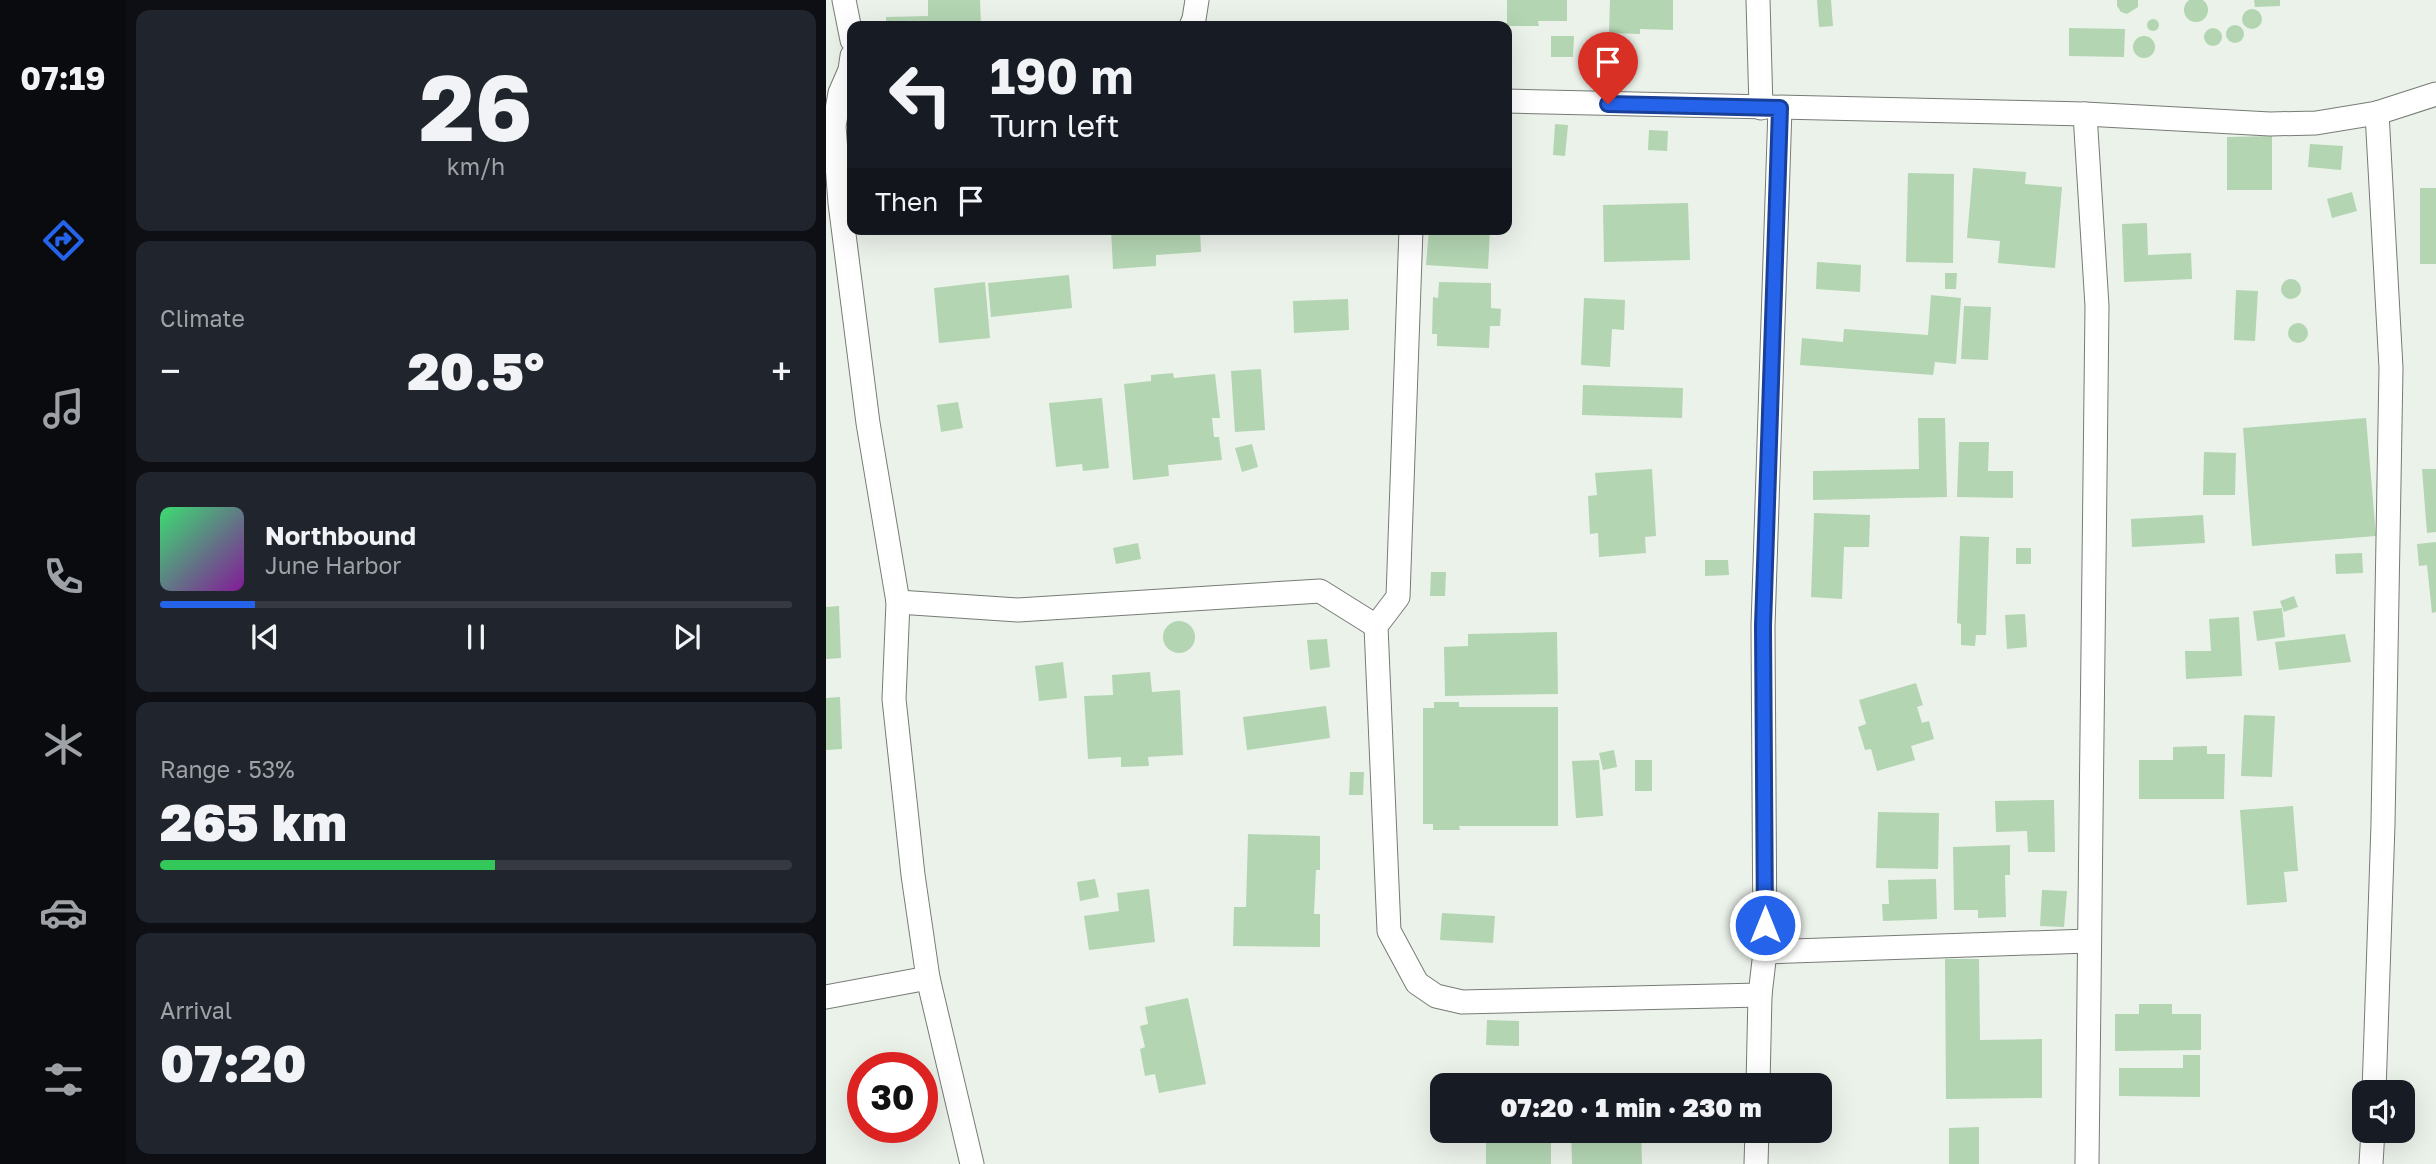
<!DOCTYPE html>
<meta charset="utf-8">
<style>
:root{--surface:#171b24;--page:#20242c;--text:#f1f3f6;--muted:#9ea1a6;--line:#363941;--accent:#2563eb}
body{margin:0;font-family:"Golos Text",sans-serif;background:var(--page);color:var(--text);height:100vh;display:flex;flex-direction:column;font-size:26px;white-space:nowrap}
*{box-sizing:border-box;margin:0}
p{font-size:23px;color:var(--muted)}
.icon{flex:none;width:38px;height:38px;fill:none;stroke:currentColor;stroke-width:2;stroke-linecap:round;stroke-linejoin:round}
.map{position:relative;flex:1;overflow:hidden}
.drawer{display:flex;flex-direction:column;gap:10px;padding:10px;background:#0d0f14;width:700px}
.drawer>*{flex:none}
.top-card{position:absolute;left:21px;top:21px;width:665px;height:214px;border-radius:14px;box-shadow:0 7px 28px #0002;background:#171b24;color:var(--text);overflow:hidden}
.buttons{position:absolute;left:1526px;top:1080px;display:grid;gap:14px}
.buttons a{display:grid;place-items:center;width:63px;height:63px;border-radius:14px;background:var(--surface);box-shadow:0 7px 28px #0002;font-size:35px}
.speed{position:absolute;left:21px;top:1052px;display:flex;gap:14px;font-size:35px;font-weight:700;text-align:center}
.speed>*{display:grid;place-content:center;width:91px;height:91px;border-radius:50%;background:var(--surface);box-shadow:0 7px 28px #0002;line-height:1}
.speed .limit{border:10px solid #d22;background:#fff;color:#111}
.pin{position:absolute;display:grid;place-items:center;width:60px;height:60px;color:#fff;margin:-72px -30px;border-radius:50% 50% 50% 0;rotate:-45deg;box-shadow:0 0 7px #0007}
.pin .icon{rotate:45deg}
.me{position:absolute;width:77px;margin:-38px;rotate:0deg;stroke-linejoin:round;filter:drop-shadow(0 0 5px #0008)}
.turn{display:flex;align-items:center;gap:24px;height:147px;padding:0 28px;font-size:32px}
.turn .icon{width:91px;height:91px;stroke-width:2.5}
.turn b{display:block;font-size:49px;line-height:60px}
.then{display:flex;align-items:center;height:66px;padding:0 28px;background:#0003;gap:14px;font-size:26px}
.big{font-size:52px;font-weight:800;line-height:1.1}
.drawer .card{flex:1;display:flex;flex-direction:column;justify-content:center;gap:10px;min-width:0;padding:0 24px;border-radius:14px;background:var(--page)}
.drawer .dial{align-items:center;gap:0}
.dial b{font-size:91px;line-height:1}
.song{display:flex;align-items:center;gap:21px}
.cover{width:84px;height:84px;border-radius:10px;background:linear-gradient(135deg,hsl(140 70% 55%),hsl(290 70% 35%))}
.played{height:7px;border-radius:4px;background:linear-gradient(90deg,var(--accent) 15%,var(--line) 15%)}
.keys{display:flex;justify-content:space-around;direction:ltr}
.heat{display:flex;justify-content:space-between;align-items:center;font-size:38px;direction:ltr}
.charge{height:10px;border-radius:5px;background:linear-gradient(90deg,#34c759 53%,var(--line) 0)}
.trip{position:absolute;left:604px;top:1073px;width:402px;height:70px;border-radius:14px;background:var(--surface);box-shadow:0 7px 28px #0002;font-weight:800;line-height:70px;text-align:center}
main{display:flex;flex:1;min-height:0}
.dock{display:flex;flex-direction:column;width:126px;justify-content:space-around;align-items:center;background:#090b0e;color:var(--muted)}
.dock .icon{width:49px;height:49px}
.dock .selected{color:var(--accent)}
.dock b{font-size:32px;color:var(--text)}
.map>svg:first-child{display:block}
</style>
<main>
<nav class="dock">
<b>07:19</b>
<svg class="icon selected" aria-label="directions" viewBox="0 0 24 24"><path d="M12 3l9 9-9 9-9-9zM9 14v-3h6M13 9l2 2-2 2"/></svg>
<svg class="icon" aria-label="music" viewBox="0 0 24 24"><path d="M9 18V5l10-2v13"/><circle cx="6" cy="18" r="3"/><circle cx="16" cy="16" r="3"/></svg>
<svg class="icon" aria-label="phone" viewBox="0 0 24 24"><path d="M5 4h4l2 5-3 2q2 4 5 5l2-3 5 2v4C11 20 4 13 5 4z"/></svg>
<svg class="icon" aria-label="climate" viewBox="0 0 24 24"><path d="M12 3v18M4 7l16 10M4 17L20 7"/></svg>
<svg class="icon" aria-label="car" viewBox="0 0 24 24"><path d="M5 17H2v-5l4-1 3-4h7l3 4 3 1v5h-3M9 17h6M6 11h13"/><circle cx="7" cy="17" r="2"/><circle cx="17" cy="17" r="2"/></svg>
<svg class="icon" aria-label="filters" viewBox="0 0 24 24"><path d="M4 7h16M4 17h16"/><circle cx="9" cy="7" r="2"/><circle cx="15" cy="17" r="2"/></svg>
</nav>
<section class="drawer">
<div class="card dial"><b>26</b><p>km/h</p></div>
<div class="card"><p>Climate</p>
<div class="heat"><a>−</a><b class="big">20.5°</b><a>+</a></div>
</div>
<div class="card">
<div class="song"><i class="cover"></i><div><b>Northbound</b><p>June Harbor</p></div></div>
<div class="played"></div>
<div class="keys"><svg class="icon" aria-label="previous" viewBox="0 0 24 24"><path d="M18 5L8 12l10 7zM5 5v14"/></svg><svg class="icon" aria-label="pause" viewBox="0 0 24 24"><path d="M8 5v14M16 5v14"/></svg><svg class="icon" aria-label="next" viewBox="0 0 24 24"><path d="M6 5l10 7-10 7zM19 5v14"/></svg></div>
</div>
<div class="card"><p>Range · 53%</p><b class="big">265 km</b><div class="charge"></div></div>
<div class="card"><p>Arrival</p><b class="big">07:20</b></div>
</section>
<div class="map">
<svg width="1610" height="1164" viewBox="0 0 1610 1164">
<rect width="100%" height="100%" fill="#ebf2ea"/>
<g fill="#b3d5b2">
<circle cx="1370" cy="10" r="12"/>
<path d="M 102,0 L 154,0 L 155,26 L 60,26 L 60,17 L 102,16 Z"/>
<path d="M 681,0 L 741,0 L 741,21 L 712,21 L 713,26 L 681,26 Z"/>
<path d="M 784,0 L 847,0 L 847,30 L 814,29 L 814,34 L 783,33 Z"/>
<path d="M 991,0 L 1005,0 L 1007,26 L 993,27 Z"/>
<path d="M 1291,0 L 1312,0 L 1312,7 L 1301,14 L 1295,12 L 1291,6 Z"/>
<path d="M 1428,0 L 1454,0 L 1454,6 L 1429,7 Z"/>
<circle cx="1426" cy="19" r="10"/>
<circle cx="1327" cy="25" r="6"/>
<circle cx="1409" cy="34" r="9"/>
<path d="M 1243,28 L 1299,29 L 1298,57 L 1243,56 Z"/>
<circle cx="1387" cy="37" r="9"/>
<path d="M 725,36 L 748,36 L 747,57 L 725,57 Z"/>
<circle cx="1318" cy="47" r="11"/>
<path d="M 729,124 L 742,125 L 739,156 L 727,155 Z"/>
<path d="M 823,130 L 842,131 L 841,151 L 822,150 Z"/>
<path d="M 1446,136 L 1446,190 L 1401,190 L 1401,137 Z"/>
<path d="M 1484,144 L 1517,146 L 1515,170 L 1482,167 Z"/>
<path d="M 1147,168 L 1200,172 L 1199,184 L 1236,187 L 1229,268 L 1172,263 L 1174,241 L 1141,238 Z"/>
<path d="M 1082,173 L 1128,174 L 1127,263 L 1080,262 Z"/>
<rect x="1594" y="188" width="16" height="76"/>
<path d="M 1526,192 L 1531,211 L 1506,218 L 1501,199 Z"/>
<path d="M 862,203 L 864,260 L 778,262 L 777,205 Z"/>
<path d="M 1321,223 L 1322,255 L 1365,253 L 1366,279 L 1298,282 L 1296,224 Z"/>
<path d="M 285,229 L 374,229 L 375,252 L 330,255 L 330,266 L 287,269 Z"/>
<path d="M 603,229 L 664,229 L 662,269 L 600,265 Z"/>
<path d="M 991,262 L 1035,265 L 1034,292 L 990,289 Z"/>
<path d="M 1119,273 L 1131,273 L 1130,289 L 1119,289 Z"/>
<path d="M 243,275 L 246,308 L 165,317 L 162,283 Z"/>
<circle cx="1465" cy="289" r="10"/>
<path d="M 159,282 L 164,338 L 113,343 L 108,288 Z"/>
<path d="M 613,282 L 665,283 L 665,308 L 675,309 L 674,326 L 664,326 L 663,348 L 611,346 L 611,334 L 606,334 L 607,297 L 612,298 Z"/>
<path d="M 1410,290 L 1432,291 L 1429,341 L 1408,340 Z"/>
<path d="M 1105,295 L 1135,298 L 1130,364 L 1109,362 L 1107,375 L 974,365 L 976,338 L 1017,342 L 1018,329 L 1102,335 Z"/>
<path d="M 758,298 L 799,300 L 798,330 L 786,329 L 784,367 L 755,365 Z"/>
<path d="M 522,299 L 523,330 L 468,333 L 467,301 Z"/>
<path d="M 1138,306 L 1165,307 L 1162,360 L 1135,359 Z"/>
<circle cx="1472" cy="333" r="10"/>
<path d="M 435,369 L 439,430 L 409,432 L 405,371 Z"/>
<path d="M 347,373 L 348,378 L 389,374 L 394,418 L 386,418 L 388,437 L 393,437 L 396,460 L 342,465 L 343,476 L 307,480 L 298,384 L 325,381 L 325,375 Z"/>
<path d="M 757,385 L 857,388 L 856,418 L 756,415 Z"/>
<path d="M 276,398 L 283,468 L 257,471 L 256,464 L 230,467 L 223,403 Z"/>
<path d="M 132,402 L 137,428 L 115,432 L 111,405 Z"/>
<path d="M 1092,418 L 1119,418 L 1121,497 L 987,500 L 987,471 L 1093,469 Z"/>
<path d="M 1540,418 L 1550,536 L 1426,546 L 1417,428 Z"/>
<path d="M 1133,442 L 1163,442 L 1162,471 L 1187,471 L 1187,498 L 1131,497 Z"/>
<path d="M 426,444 L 432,467 L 416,472 L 409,448 Z"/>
<path d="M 1378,452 L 1410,453 L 1409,495 L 1377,495 Z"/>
<path d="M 826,469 L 830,536 L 819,537 L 820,553 L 773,557 L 772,533 L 764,534 L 762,496 L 771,495 L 769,473 Z"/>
<path d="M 1596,469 L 1610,469 L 1610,532 L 1601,533 Z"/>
<path d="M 988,513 L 1044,515 L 1043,547 L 1018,547 L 1016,599 L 985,597 Z"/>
<path d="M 1377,515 L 1379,543 L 1306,547 L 1305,519 Z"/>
<path d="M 1134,536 L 1163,537 L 1160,635 L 1150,635 L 1149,646 L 1135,645 L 1135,624 L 1131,623 Z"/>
<path d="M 1610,542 L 1610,612 L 1606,613 L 1601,565 L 1593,566 L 1591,544 Z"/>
<path d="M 312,543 L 315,559 L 290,564 L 287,548 Z"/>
<rect x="1190" y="548" width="15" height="16"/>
<path d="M 1536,553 L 1537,573 L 1510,574 L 1509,554 Z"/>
<path d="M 879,560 L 902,560 L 903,575 L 879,576 Z"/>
<path d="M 605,572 L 620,572 L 619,596 L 604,596 Z"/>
<path d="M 1468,596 L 1472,607 L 1458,612 L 1454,601 Z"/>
<path d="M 13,606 L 15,658 L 0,659 L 0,607 Z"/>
<path d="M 1456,608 L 1459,637 L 1431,641 L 1427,611 Z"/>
<path d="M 1199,614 L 1201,647 L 1181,649 L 1179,615 Z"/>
<path d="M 1413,617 L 1416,676 L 1360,679 L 1359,651 L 1385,651 L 1383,619 Z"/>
<circle cx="353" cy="637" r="16"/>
<path d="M 731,632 L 732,694 L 619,696 L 618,647 L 642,646 L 642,634 Z"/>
<path d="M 1519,634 L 1525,662 L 1453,670 L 1449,642 Z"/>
<path d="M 501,639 L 504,667 L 484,670 L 481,640 Z"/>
<path d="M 237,662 L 241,698 L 213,701 L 209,666 Z"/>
<path d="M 324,672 L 326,692 L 354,690 L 357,755 L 322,757 L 323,766 L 295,767 L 295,757 L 262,759 L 258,696 L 287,695 L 286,675 Z"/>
<path d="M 1090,683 L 1097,705 L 1091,707 L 1096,723 L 1103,721 L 1108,739 L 1085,746 L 1089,760 L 1051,771 L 1045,749 L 1039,750 L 1032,727 L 1040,724 L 1033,700 Z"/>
<path d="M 14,697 L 16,749 L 0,750 L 0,698 Z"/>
<path d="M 608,702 L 633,702 L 633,707 L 732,707 L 732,826 L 633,826 L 634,830 L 607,830 L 607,824 L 597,824 L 597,708 L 608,708 Z"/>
<path d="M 500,706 L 504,738 L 421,750 L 417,717 Z"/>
<path d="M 1418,715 L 1449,716 L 1446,777 L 1415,776 Z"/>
<path d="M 1381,746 L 1381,754 L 1399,754 L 1398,799 L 1313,799 L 1313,760 L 1347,760 L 1347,747 Z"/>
<path d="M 788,750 L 791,767 L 777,770 L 773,753 Z"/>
<path d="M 773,760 L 777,816 L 750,818 L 746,761 Z"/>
<rect x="809" y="760" width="17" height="31"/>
<path d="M 524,772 L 538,772 L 537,795 L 523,795 Z"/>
<path d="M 1228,800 L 1229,852 L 1202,852 L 1201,831 L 1170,832 L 1169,801 Z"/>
<path d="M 1467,806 L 1472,871 L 1458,872 L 1461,902 L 1421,905 L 1414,810 Z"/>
<path d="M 1052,812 L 1113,813 L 1112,869 L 1050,868 Z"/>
<path d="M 422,834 L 494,836 L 494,870 L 490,870 L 488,914 L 494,914 L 494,947 L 407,946 L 408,907 L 420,907 Z"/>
<path d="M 1184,845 L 1184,875 L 1179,875 L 1180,917 L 1152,918 L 1152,910 L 1128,910 L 1127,847 Z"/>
<path d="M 269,879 L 273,897 L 254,901 L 251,882 Z"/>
<path d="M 1110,879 L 1111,919 L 1057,921 L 1056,904 L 1063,904 L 1062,880 Z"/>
<path d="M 323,889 L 329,942 L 263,950 L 258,916 L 293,911 L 291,893 Z"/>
<path d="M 1216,890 L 1241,891 L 1238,927 L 1214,926 Z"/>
<path d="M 616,913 L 669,916 L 667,943 L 614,940 Z"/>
<path d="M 1119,959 L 1153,959 L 1154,1040 L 1216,1039 L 1216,1098 L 1120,1099 Z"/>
<path d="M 362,998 L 380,1084 L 333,1093 L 329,1074 L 319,1076 L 314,1049 L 319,1047 L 314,1026 L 322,1024 L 319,1007 Z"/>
<path d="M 1313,1004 L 1346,1004 L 1346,1014 L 1375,1014 L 1375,1050 L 1289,1051 L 1289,1014 L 1313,1014 Z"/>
<path d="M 661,1020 L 693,1021 L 693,1046 L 660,1045 Z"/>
<path d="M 1357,1055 L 1374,1055 L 1374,1097 L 1293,1096 L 1293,1068 L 1357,1068 Z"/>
<path d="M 1153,1127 L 1153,1164 L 1123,1164 L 1123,1128 Z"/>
<rect x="660" y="1130" width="65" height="34"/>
<path d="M 745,1130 L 815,1130 L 816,1164 L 746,1164 Z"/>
</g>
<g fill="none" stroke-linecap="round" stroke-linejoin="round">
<g stroke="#767c75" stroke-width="25">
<g id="street">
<path d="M 18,0 L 26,40"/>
<path d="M 932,0 L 935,108"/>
<path d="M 365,26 L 368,19 L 371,0"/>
<path d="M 26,56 L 24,70 L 14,93 L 8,126 L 14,203 L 42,423 L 72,602 L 68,699 L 87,875 L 102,978 L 146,1164"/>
<path d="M 681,101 L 1259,114 L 1444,124 L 1490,123 L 1551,113 L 1610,94"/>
<path d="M 1259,114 L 1271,306 L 1261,1164"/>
<path d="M 585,229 L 572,597 L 550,626 L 563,931 L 591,983 L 610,996 L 636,1002 L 934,995"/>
<path d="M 72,602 L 192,610 L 494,591 L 550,626"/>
<path d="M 939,952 L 1262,941"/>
<path d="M 0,997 L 102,978"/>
<path d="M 932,1085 L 934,995 L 939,952 L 937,626 L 954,108"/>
<path d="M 1548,1092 L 1557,824 L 1565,368 L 1551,113"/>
<path d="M 930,1164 L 931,1130"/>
<path d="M 1545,1164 L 1547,1130"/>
</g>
</g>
<use href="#street" stroke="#fff" stroke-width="23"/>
</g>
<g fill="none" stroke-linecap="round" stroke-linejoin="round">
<g stroke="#184099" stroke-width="18">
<path id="route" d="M 782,104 L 954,108 L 937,626 L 939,925"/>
</g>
<use href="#route" stroke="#2563eb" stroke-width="12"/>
</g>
</svg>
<div class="buttons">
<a><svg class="icon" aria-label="sound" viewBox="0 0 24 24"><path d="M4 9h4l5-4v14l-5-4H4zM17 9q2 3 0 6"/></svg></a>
</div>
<div class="speed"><div class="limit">30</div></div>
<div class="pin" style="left:782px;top:104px;background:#d93025"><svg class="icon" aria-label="arrive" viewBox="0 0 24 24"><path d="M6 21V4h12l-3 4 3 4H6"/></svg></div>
<svg class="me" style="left:939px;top:925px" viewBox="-20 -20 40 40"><circle r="17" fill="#2563eb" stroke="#fff" stroke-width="3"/><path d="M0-11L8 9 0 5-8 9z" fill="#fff"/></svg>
<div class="trip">07:20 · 1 min · 230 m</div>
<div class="top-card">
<div class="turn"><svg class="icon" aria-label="left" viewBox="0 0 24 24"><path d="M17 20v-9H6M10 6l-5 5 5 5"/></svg><div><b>190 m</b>Turn left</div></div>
<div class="then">Then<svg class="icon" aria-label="arrive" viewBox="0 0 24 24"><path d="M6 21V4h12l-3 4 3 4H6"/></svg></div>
</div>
</div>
</main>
